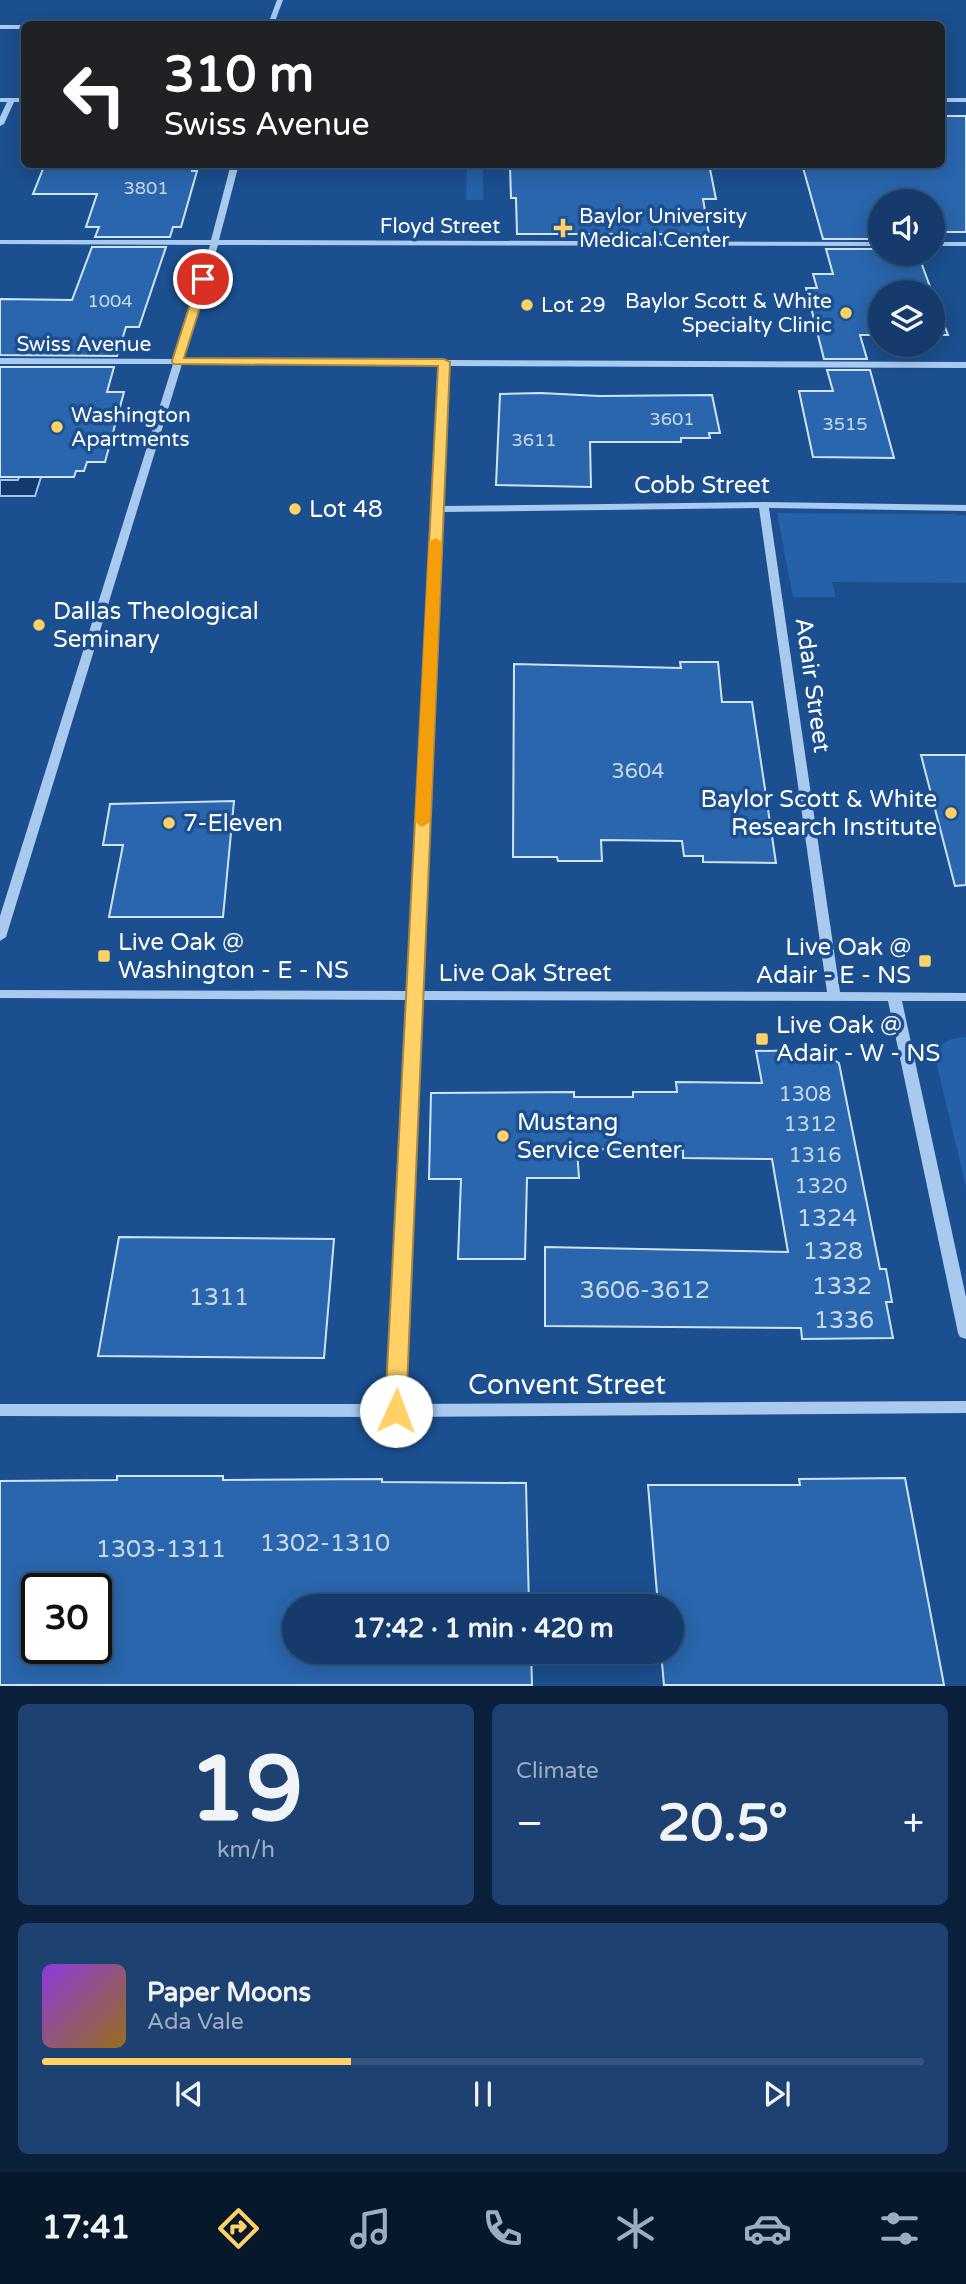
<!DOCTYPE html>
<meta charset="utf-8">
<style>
:root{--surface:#143b6b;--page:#1d4271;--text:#f1f3f6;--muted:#9dadc1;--line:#33557e;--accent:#ffd166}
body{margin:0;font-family:"Varela Round",sans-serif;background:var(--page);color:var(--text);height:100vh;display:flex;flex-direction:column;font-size:26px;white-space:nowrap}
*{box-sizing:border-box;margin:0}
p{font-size:23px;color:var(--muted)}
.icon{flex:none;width:38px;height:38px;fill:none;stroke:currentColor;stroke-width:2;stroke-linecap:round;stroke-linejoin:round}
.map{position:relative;height:1686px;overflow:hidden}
.drawer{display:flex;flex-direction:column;gap:18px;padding:18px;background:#0b203b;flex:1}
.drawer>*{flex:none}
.guide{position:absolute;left:21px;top:21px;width:924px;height:147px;border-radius:10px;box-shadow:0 4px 18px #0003,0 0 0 2px var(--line);background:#202124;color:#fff;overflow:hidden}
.fabs{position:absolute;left:868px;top:189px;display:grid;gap:14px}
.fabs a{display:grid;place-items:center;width:77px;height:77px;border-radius:50%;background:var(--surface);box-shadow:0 4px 18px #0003,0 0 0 2px var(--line);font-size:35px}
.speed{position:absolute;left:21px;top:1573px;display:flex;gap:14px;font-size:35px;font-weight:700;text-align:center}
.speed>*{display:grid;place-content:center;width:91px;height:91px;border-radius:50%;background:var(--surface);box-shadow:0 4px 18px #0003,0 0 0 2px var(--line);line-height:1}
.speed .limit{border:4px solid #111;border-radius:10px;background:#fff;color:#111}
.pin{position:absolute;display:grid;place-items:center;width:60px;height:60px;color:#fff;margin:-30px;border:4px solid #fff;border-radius:50%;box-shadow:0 2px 7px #0007}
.me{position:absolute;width:77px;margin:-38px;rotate:2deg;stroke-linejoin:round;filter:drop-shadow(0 0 5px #0008)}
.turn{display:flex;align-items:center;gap:24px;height:147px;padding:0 28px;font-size:32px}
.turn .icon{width:91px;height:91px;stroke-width:2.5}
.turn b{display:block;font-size:49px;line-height:60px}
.big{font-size:52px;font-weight:800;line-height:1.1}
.drawer .card{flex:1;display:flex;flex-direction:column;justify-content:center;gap:10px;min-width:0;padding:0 24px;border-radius:10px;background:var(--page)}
.drawer .dial{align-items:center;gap:0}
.dial b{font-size:91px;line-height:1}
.song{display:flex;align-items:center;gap:21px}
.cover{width:84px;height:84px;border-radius:10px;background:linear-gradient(135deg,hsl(270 70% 55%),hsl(40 70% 35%))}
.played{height:7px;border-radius:4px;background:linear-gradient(90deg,var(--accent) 35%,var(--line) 35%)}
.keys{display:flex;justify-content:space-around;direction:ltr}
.heat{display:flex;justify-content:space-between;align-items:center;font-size:38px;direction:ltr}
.drawer .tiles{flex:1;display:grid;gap:18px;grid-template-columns:1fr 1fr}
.card:last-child{grid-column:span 2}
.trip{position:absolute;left:282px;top:1594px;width:402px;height:70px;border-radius:35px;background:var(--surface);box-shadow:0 4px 18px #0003,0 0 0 2px var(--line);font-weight:800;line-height:70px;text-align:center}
.menu{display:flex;height:112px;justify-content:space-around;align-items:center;background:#08182b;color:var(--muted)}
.menu .icon{width:49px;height:49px}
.menu .active{color:var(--accent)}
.menu b{font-size:32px;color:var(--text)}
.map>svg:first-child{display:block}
</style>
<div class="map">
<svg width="966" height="1686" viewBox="0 0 966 1686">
<rect width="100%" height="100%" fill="#1b4f8f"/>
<g fill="#2461a8">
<path d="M 467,165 L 483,165 L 483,200 L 466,200 Z"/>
<path d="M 777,513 L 952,514 L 966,516 L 966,583 L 832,582 L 836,597 L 793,597 Z"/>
<path d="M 966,1037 L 966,1187 L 934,1053 C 943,1041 951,1038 966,1037 Z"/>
</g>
<path fill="#123a6d" stroke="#9cc4f0" stroke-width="2" d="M 19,477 L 41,477 L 35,496 L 0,496 L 0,480 L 18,480 Z"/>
<g fill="#2a66ad" stroke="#cfe3fa" stroke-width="2" fill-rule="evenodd">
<path d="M 942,116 L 966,116 L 966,232 L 933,232 L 933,201 L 880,201 L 880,239 L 823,239 L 802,164 L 942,164 Z"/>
<path d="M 45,164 L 193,164 L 192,171 L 197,171 L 181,227 L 173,227 L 170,237 L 95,237 L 99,227 L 86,227 L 97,194 L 33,194 Z"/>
<path d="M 525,164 L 709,164 L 716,199 L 703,199 L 709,234 L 517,234 L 516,198 L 511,198 L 510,166 Z"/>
<path d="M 92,247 L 166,247 L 139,327 L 126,327 L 117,356 L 0,355 L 0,299 L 72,300 Z"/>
<path d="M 826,249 L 880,249 L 880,254 L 918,254 L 932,292 L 880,292 L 880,335 L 860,335 L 867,359 L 824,359 L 806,288 L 817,288 L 813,274 L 833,274 Z"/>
<path d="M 933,295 L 948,335 L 933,335 Z"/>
<path d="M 0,367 L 114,367 L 107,392 L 124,392 L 105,462 L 87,462 L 84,471 L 76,471 L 74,477 L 0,477 Z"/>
<path d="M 827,370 L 870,370 L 894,458 L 813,457 L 799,391 L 833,391 Z"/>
<path d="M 541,393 L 599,396 L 712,395 L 720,433 L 709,433 L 710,438 L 681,438 L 681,442 L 590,442 L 591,487 L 496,485 L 500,394 Z"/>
<path d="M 680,662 L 718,662 L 722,702 L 752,702 L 776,863 L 703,862 L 703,856 L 684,856 L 682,841 L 601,840 L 602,861 L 558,861 L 557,857 L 513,857 L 514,664 L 681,668 Z"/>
<path d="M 921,755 L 966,755 L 966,885 L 955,886 Z"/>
<path d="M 234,801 L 223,917 L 109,917 L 123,845 L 103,845 L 110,804 Z"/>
<path d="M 818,1050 L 839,1063 L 880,1269 L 886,1269 L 892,1302 L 886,1302 L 893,1338 L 802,1339 L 801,1328 L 545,1326 L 545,1247 L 788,1252 L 772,1159 L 683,1158 L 683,1150 L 577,1149 L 579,1178 L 527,1178 L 525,1259 L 458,1259 L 461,1179 L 429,1179 L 431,1093 L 574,1092 L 574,1097 L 633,1097 L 633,1092 L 677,1092 L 676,1082 L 762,1083 L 756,1051 Z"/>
<path d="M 119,1237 L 334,1239 L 324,1358 L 98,1356 Z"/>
<path d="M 117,1476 L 223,1476 L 223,1480 L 382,1479 L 382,1482 L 526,1483 L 529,1606 L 294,1606 L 294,1652 L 531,1652 L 532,1685 L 0,1685 L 0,1481 L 117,1480 ZM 37,1589 L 101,1589 L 96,1648 L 37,1648 Z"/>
<path d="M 905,1478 L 944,1685 L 664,1685 L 661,1652 L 672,1652 L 672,1606 L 658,1606 L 648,1485 L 800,1485 L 799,1479 Z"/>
</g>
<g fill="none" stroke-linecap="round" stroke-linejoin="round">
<g fill="#a9c9ee" fill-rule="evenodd">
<path d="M 277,0 L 283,0 L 274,24 L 268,24 Z"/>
<rect x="0" y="25" width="24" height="4"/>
<path d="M 0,98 L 24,98 L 24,102 L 14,102 L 4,124 L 0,126 L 0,117 L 7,102 L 0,102 Z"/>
<rect x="942" y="98" width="24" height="4"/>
<path d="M 231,164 L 239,164 L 219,240 L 880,242 L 880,246 L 218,245 L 183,359 L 966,362 L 966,368 L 448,366 L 442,506 L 764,502 L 966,505 L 966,511 L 769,508 L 840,992 L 966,993 L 966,1001 L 902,1001 L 966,1297 L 966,1339 L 960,1337 L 958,1333 L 888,1001 L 422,1000 L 404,1404 L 966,1401 L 966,1413 L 396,1417 L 0,1416 L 0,1404 L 388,1404 L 408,1000 L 0,998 L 0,990 L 409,991 L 439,365 L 182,364 L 6,937 L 0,941 L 0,916 L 173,364 L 0,364 L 0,358 L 174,359 L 210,245 L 0,244 L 0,240 L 211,240 ZM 759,508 L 827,992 L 422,991 L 442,512 Z"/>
<rect x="933" y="242" width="33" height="4"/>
</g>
</g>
<path fill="#ffd166" stroke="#a68842" stroke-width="2" d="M 203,276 L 209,279 L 184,358 L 444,359 L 450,362 L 406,1411 L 403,1417 L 396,1420 L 388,1417 L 385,1411 L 438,366 L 173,364 L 172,361 L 198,279 Z"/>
<path fill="#f59e0b" d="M 436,538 L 442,542 L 430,822 L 422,827 L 415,822 L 429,542 Z"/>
<g fill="#ffd166" stroke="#1b4f8f" stroke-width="2.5">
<path d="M559.5 217.5h7v7h7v7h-7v7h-7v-7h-7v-7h7z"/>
<circle cx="527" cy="305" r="7"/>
<circle cx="846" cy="313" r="7"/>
<circle cx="57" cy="427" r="7"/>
<circle cx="295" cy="509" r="7"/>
<circle cx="39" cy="625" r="7"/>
<circle cx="951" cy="813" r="7"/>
<circle cx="169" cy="823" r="7"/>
<rect x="97" y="949" width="14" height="14" rx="3.5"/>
<rect x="918" y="954" width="14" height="14" rx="3.5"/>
<rect x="755" y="1032" width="14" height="14" rx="3.5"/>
<circle cx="503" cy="1136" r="7"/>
</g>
<g text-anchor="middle" stroke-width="7" stroke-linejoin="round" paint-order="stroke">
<g font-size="18" fill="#cad9ea">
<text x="146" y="194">3801</text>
<text x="110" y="307">1004</text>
<text x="672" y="425">3601</text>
<text x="845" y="430">3515</text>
<text x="534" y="446">3611</text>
</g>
<g font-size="21" fill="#fff" stroke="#1b4f8f" text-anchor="start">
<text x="579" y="223">Baylor University<tspan x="579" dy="24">Medical Center</tspan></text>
<text x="832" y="308" text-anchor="end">Baylor Scott &amp; White<tspan x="832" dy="24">Specialty Clinic</tspan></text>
<text x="541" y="312">Lot 29</text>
<text x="71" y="422">Washington<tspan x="71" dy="24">Apartments</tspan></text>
</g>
<g font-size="21" fill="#fff" stroke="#1b4f8f">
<text x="440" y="233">Floyd Street</text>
<text x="84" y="351">Swiss Avenue</text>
</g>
<g font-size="21" fill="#cad9ea">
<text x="638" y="778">3604</text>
<text x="805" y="1101">1308</text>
<text x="810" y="1131">1312</text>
<text x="815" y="1162">1316</text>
<text x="821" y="1193">1320</text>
</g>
<g font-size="24" fill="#fff" stroke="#1b4f8f">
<text x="702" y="493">Cobb Street</text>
<text transform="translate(813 685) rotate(82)" y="8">Adair Street</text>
<text x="525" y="981">Live Oak Street</text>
</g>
<g font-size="24" fill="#fff" stroke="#1b4f8f" text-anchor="start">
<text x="309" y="517">Lot 48</text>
<text x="53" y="619">Dallas Theological<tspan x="53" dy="28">Seminary</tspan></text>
<text x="937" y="807" text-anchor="end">Baylor Scott &amp; White<tspan x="937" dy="28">Research Institute</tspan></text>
<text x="183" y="831">7-Eleven</text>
<text x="118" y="950">Live Oak @<tspan x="118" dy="28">Washington - E - NS</tspan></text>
<text x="911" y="955" text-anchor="end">Live Oak @<tspan x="911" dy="28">Adair - E - NS</tspan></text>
<text x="776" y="1033">Live Oak @<tspan x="776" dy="28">Adair - W - NS</tspan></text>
<text x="517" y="1130">Mustang<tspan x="517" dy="28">Service Center</tspan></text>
</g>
<g font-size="24" fill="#cad9ea">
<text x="827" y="1226">1324</text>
<text x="833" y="1259">1328</text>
<text x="842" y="1294">1332</text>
<text x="645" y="1298">3606-3612</text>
<text x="219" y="1305">1311</text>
<text x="844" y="1328">1336</text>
<text x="325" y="1551">1302-1310</text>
<text x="161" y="1557">1303-1311</text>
</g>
<g font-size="28" fill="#fff" stroke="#1b4f8f">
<text x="567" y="1394">Convent Street</text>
</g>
</g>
</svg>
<div class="fabs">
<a><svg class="icon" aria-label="sound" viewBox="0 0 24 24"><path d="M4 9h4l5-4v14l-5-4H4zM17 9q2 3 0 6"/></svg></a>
<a><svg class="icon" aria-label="layers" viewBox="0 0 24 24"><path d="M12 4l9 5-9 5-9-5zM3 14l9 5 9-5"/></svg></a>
</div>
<div class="speed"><div class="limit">30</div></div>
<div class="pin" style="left:203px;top:279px;background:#d93025"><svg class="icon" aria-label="arrive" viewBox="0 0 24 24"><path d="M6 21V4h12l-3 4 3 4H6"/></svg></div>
<svg class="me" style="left:396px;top:1411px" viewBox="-20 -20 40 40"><circle r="19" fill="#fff"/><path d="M0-13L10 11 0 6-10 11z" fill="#ffd166"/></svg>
<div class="trip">17:42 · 1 min · 420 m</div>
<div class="guide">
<div class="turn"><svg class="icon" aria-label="left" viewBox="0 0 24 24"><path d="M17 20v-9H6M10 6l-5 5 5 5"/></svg><div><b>310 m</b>Swiss Avenue</div></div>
</div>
</div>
<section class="drawer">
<div class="tiles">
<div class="card dial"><b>19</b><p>km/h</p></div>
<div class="card"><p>Climate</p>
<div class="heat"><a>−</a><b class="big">20.5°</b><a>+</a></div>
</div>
<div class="card">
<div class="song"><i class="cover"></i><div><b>Paper Moons</b><p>Ada Vale</p></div></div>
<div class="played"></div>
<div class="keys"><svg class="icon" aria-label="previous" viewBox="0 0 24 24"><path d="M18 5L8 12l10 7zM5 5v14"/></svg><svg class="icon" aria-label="pause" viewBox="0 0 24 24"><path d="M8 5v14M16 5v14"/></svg><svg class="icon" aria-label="next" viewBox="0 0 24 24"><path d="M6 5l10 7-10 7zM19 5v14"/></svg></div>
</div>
</div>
</section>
<nav class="menu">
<b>17:41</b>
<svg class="icon active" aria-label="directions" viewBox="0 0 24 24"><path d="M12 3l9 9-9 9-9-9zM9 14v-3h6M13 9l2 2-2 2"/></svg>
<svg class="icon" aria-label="music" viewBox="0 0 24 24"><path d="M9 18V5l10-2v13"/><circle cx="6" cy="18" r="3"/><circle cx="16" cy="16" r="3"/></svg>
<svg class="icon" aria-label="phone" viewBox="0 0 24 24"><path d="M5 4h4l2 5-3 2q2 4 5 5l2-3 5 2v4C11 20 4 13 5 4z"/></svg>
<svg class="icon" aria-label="climate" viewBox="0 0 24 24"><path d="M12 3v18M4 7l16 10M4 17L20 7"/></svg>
<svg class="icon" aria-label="car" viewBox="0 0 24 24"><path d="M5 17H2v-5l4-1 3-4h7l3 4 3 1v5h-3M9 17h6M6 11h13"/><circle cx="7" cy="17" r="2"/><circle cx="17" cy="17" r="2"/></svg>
<svg class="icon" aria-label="filters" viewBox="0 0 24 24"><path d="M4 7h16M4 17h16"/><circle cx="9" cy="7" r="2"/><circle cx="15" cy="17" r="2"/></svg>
</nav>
